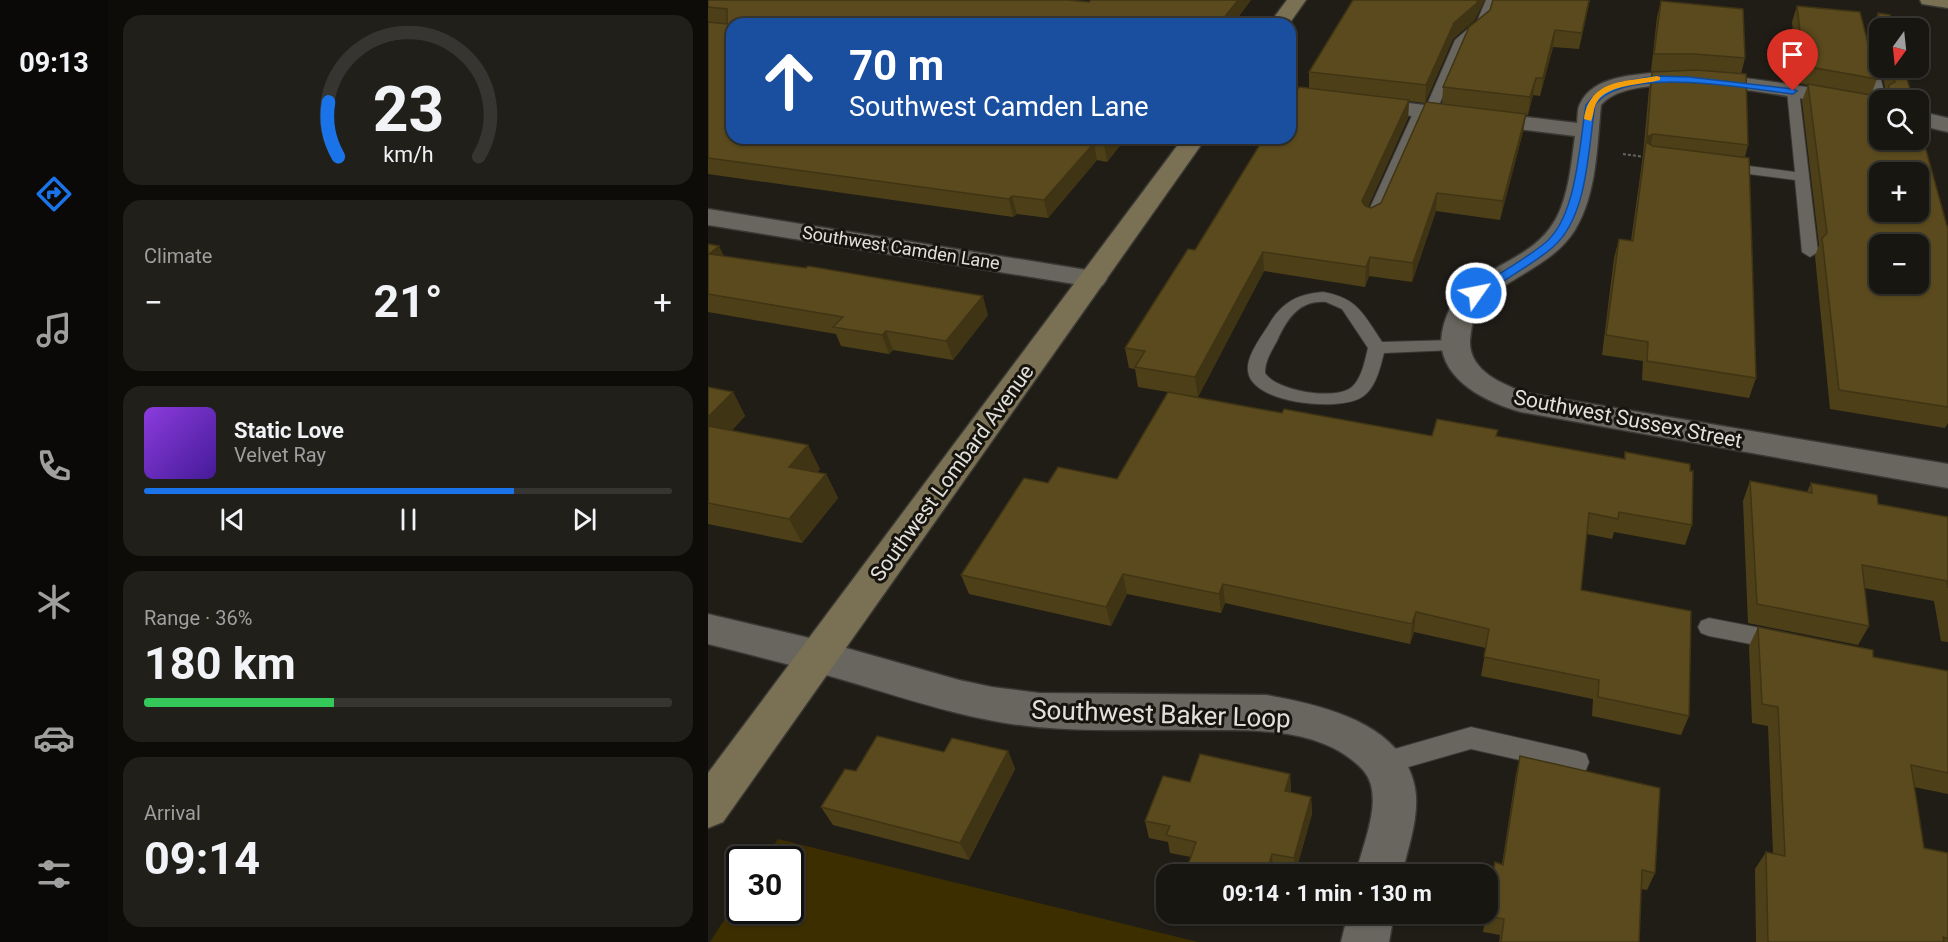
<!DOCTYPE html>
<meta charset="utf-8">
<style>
:root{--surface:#181611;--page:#211f1a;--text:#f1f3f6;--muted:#9f9f9f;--line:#363531;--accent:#1a73e8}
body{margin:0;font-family:Roboto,sans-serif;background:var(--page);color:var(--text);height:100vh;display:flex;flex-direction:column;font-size:22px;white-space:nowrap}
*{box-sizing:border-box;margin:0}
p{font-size:20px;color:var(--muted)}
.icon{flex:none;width:33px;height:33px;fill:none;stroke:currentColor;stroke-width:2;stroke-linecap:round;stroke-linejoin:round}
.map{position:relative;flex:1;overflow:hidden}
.side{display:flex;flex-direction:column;gap:15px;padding:15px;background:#0d0c09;width:600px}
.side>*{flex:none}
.top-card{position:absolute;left:18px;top:18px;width:570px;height:126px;border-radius:18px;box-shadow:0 2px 4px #0004,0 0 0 2px var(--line);background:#1a4fa0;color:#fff;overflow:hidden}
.needle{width:39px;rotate:195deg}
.fabs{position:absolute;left:1161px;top:18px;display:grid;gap:12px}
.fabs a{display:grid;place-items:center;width:60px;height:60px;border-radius:12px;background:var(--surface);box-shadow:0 2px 4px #0004,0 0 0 2px var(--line);font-size:30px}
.speed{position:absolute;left:18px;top:846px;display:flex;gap:12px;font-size:30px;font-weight:700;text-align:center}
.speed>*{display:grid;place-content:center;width:78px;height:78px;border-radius:50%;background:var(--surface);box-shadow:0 2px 4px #0004,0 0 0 2px var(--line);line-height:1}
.speed .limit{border:3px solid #111;border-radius:9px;background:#fff;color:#111}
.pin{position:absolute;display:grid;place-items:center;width:51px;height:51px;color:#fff;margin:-62px -26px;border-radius:50% 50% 50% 0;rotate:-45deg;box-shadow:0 0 6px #0007}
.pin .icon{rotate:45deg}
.me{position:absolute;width:66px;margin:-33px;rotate:57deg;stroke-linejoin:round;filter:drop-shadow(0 0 4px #0008)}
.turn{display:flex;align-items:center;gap:21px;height:126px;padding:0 24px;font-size:27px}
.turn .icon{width:78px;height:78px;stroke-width:2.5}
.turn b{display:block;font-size:42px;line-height:51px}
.big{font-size:45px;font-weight:700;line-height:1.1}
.side .tile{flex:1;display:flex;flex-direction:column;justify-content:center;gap:9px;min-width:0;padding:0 21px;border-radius:18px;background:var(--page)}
.side .dial{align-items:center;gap:0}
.dial svg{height:156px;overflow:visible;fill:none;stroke:var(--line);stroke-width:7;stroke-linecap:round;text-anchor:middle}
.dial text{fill:var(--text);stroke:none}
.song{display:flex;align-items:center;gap:18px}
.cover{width:72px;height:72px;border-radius:9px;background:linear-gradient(135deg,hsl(270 70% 55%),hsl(260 70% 35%))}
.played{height:6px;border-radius:3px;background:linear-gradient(90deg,var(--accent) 70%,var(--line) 70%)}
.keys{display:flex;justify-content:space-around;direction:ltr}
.heat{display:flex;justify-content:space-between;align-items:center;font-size:33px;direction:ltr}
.charge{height:9px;border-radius:4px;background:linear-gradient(90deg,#34c759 36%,var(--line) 0)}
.trip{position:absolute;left:448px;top:864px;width:342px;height:60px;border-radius:18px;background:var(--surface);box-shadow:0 2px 4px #0004,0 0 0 2px var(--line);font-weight:700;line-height:60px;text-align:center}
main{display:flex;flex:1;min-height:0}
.dock{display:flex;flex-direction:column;width:108px;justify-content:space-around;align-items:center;background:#0a0907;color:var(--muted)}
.dock .icon{width:42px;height:42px}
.dock .on{color:var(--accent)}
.dock b{font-size:27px;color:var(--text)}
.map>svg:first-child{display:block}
</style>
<main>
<nav class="dock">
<b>09:13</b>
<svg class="icon on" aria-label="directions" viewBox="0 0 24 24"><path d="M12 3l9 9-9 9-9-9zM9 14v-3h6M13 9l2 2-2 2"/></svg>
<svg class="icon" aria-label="music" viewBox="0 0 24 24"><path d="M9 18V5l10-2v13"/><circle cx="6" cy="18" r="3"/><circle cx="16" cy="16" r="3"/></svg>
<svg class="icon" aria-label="phone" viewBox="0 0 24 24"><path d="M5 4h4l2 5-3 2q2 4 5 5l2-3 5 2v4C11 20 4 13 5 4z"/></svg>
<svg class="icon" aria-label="climate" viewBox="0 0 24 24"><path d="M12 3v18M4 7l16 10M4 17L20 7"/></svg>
<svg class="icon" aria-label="car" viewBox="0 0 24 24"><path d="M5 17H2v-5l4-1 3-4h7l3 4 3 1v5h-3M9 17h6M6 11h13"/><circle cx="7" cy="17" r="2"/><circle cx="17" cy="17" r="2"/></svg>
<svg class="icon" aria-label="filters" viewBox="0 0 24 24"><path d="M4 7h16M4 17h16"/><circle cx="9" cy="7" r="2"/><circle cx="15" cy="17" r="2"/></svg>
</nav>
<section class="side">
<div class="tile dial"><svg viewBox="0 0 100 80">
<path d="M14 69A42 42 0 1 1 86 69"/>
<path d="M14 69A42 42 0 0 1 9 41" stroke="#1a73e8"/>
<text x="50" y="56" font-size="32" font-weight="700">23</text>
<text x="50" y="72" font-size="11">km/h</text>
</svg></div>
<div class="tile"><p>Climate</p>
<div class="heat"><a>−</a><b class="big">21°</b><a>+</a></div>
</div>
<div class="tile">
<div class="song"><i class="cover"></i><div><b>Static Love</b><p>Velvet Ray</p></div></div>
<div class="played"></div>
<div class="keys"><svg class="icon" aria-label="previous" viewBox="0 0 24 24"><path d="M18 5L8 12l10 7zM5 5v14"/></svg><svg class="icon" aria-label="pause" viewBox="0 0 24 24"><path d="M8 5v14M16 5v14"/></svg><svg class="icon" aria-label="next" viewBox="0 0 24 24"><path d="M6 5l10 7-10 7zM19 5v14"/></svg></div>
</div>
<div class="tile"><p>Range · 36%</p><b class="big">180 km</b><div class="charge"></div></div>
<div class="tile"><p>Arrival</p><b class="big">09:14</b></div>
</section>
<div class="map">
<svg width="1240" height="942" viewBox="0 0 1240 942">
<rect width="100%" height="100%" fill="#201d17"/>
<path fill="#3d2e00" d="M 70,839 L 86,843 L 490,942 L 2,942 L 31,897 L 32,910 L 82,910 L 82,860 L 56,859 Z"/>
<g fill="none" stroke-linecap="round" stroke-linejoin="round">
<g stroke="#3a3834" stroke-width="2">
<g id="lane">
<path d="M 778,0 L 788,0 L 778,25 L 758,42 L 728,112 L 722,116 L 717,114 L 670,221 L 663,225 L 658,224 L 656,221 L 706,111 L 712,107 L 717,109 L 747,40 L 769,21 Z"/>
<path d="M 1162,55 L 1168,59 L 1178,100 L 1172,100 L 1172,107 L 1166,103 L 1156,59 Z"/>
<path d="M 1085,87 L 1091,91 L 1110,252 L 1102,257 L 1094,252 L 1087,180 L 1017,171 L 1010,167 L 1017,163 L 1087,172 L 1079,91 Z"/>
<path d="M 615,292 C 650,298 656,315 674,342 L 746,340 L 752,341 L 755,345 L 752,349 L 746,350 L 676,353 C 672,368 668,388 654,397 C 632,412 543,404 540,371 C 538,357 553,337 560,326 C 573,303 589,294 615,292 ZM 618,302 L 634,309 L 660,348 C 657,360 654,378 644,387 C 628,401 568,391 557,373 C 557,361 563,352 569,341 C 579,319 591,300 618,302 Z"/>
<path d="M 1001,618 L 1073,632 L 1081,634 L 1084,641 L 1081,648 L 1073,650 L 1001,636 L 993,633 L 990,627 L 993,621 Z"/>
<path d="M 763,727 L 869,751 L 878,754 L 881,762 L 878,770 L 869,773 L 763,749 L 676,774 L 667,771 L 664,763 L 667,755 L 676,752 Z"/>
</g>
</g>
<g stroke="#3a3834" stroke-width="3">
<g id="street">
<path d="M 954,72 C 1028,74 1100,86 1172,101 L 1172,114 C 1118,103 930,60 893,105 C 889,145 889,194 867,230 C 850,257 822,269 796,286 C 788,291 777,297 772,306 C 765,316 763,329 762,341 C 761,371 794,384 818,393 L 1240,464 L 1240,488 L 813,412 C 773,401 721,374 736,324 C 740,311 746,298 757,289 C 782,266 821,257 842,228 C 860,204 863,166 867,136 L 582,101 L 582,89 L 869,123 C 870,117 869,109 872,104 C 885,75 928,75 954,72 Z"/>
<path d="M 1210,111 L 1240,118 L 1240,132 L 1210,125 Z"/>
<path d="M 0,209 L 385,271 L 395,273 L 399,279 L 395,285 L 385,287 L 0,225 Z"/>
<path d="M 0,614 L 110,640 L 251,680 L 284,687 L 331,693 L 558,695 C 614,705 695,723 707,788 C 712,815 700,848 694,874 L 648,874 C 654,845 678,796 655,770 C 614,726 542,730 488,730 C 435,729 381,732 329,727 C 261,721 197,698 132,679 C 88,666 44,655 0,644 Z"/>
<path d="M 640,914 L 686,914 L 681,942 L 633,942 Z"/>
</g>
</g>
<g stroke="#3a3834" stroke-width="3">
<g id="secondary">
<path d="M 579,0 L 598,0 L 581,24 L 561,24 Z"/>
<path d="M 1212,0 L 1240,0 L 1240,8 L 1214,4 Z"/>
<path d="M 475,138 L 498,138 L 15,822 L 0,828 L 0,773 Z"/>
</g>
</g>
<path stroke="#65635d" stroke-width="2" stroke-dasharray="3 2" stroke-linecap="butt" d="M 915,154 L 937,157"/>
<use href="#lane" fill="#69665f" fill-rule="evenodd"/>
<use href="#street" fill="#69665f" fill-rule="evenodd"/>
<use href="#secondary" fill="#7a7054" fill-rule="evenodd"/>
</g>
<g fill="#4d4019">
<path d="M 0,0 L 381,2 L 543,0 L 525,24 L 24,24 L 418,138 L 399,162 L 389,160 L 340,218 L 309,214 L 305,217 L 0,174 Z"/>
<path d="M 882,0 L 871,49 L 845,47 L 832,96 L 825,95 L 820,115 L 818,115 L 815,132 L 792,220 L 728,211 L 704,282 L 661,276 L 657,287 L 556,271 L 490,397 L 430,387 L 427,369 L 421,368 L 417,348 L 487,250 L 584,99 L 601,88 L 601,72 L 767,20 L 745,39 L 717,103 L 701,101 L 700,118 L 660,207 L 663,208 L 673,203 L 734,104 L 735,87 Z"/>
<path d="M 953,1 L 1037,58 L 1033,74 L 1040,145 L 1037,157 L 1048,378 L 1041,398 L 934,380 L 935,361 L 894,355 L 906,258 L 911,239 L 923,241 L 935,155 L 941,89 L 944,72 L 968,71 L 943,71 L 949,17 Z"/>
<path d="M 1089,6 L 1169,79 L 1163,95 L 1176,97 L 1178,92 L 1173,68 L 1196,68 L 1239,226 L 1240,226 L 1240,423 L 1237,428 L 1122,409 L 1107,256 L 1111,245 L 1094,101 L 1100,85 L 1090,83 L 1084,22 Z"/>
<path d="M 1170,13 L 1186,28 L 1172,28 L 1172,63 L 1164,30 Z"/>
<path d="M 0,244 L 15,256 L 280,315 L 245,360 L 185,350 L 181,354 L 133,346 L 128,334 L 0,312 Z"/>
<path d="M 0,387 L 25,392 L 37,416 L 24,430 L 112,469 L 109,472 L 118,474 L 130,498 L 94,543 L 0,524 Z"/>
<path d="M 574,413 L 724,436 L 789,436 L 916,459 L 917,452 L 982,471 L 984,525 L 977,545 L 906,532 L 904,539 L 879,534 L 873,590 L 981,716 L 973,735 L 884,716 L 885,699 L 773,676 L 778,648 L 706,632 L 702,644 L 517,603 L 513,613 L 419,594 L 403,626 L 261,594 L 253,575 L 340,483 L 409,479 Z"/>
<path d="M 1042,481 L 1099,492 L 1103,483 L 1170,504 L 1240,517 L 1240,642 L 1233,641 L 1226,601 L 1156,588 L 1161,626 L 1150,645 L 1040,623 L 1035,501 Z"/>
<path d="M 1050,627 L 1165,657 L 1240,671 L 1240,794 L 1206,787 L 1216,848 L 1240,853 L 1240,942 L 1048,942 L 1047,869 L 1058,852 L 1065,854 L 1060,726 L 1044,723 L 1041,646 Z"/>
<path d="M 300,751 L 307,769 L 261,860 L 125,825 L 113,807 L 148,771 L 236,752 Z"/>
<path d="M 812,756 L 947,873 L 939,890 L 933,889 L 931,942 L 791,942 L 792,935 L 775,932 L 778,914 L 780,914 L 780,897 L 783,880 L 787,862 L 794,864 L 808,774 Z"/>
<path d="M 582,774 L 583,792 L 603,797 L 604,814 L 587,874 L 581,874 L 483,857 L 462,853 L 460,842 L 441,838 L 437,821 L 482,782 Z"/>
<path d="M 504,914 L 553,914 L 549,925 Z"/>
</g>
<g fill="#3f3414">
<path d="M 530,0 L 543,0 L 525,24 L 511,24 Z"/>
<path d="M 770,0 L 777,0 L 767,20 L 745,39 L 717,103 L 718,85 L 746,23 Z"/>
<path d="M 881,0 L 881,3 L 871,49 L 874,33 Z"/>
<path d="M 847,30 L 845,47 L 832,96 L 835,78 Z"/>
<path d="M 828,78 L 825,95 L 820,115 L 822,97 Z"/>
<path d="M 701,100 L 700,118 L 654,220 L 654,201 Z"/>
<path d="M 818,114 L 815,132 L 792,220 L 795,201 Z"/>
<path d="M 945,134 L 941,152 L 938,142 L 934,155 L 939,137 Z"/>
<path d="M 401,138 L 418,138 L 399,162 L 396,144 Z"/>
<path d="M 386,143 L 389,160 L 340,218 L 336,200 Z"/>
<path d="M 729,193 L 728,211 L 704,282 L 705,263 Z"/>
<path d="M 304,196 L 309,214 L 305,217 L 301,199 Z"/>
<path d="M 11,246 L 20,264 L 1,254 Z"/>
<path d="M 555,252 L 556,271 L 490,397 L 487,377 Z"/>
<path d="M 662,257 L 661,276 L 657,287 L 658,267 Z"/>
<path d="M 275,296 L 280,315 L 245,360 L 238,341 Z"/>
<path d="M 178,331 L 185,350 L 181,354 L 174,335 Z"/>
<path d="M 25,392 L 37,416 L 7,449 L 0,437 L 0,417 Z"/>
<path d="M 100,445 L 112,469 L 93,491 L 81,467 Z"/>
<path d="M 118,474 L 130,498 L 94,543 L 81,519 Z"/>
<path d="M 415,574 L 419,594 L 403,626 L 398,607 Z"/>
<path d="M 515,584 L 517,603 L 513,613 L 511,594 Z"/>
<path d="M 708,612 L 706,632 L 702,644 L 704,624 Z"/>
<path d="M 300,751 L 307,769 L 261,860 L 252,843 Z"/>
<path d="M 582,774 L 583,792 L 577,791 Z"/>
<path d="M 603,797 L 604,814 L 587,874 L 586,858 Z"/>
<path d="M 564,854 L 565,871 L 564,874 L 558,874 Z"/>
<path d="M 548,914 L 553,914 L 549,925 Z"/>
</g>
<g fill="#5a4a1d" stroke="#3f3414" stroke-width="1.5" fill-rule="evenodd">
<path d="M 0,0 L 360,0 L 381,2 L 383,0 L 530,0 L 511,24 L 498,23 L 497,24 L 24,24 L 24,138 L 401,138 L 396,144 L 386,143 L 336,200 L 304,196 L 301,199 L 0,158 L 0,22 L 19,24 L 19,9 L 0,7 Z"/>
<path d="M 645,0 L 770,0 L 769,3 L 746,23 L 718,85 L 601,72 Z"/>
<path d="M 785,0 L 881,0 L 874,33 L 847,30 L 835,78 L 828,78 L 822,97 L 735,87 L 761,27 L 782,10 Z"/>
<path d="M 953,1 L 1035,9 L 1037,58 L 986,54 L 946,54 Z"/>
<path d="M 1089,6 L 1152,12 L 1169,79 L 1096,66 Z"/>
<path d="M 1170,13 L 1182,15 L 1186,28 L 1173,28 Z"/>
<path d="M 1183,68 L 1196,68 L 1205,100 L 1172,100 L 1172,140 L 1210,140 L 1210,121 L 1239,226 L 1240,226 L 1240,407 L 1131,390 L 1114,238 L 1119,233 L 1100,84 L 1180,98 L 1181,85 L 1187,82 ZM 1172,172 L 1210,172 L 1210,212 L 1172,212 ZM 1172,244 L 1210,244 L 1210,284 L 1172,284 Z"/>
<path d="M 988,70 L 1038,74 L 1040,145 L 945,134 L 939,137 L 944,72 Z"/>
<path d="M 591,87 L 701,100 L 654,201 L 657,206 L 663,208 L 673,203 L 718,102 L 818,114 L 795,201 L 729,193 L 705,263 L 662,257 L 658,267 L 555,252 L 487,377 L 427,367 L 437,351 L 417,348 L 480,249 L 487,250 L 556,138 L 582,138 L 582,99 L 584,99 Z"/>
<path d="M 938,142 L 945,146 L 1041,158 L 1048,378 L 939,361 L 940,342 L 898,335 L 911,239 L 925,241 Z"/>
<path d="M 0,244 L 11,246 L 1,254 L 98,268 L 100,266 L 275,296 L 238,341 L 178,331 L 174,335 L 125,327 L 135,317 L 0,294 Z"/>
<path d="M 0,387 L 25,392 L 0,417 Z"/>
<path d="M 460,392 L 574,413 L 576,409 L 724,436 L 729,419 L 790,430 L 788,436 L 917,459 L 917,452 L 982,464 L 982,471 L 985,471 L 984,525 L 911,512 L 910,519 L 881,513 L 873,590 L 983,611 L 981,716 L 890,697 L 891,680 L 776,657 L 781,629 L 708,612 L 704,624 L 515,584 L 511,594 L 415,574 L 398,607 L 253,575 L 316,478 L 340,483 L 350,467 L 409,479 Z"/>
<path d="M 0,426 L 100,445 L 81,467 L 118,474 L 81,519 L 0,503 Z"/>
<path d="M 1042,481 L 1104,493 L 1103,483 L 1169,495 L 1170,504 L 1240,517 L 1240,588 L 1239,581 L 1154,565 L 1161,626 L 1049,604 Z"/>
<path d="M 1050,627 L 1165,650 L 1165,657 L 1240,671 L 1240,773 L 1203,765 L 1216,848 L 1240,853 L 1240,939 L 1235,937 L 1236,942 L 1060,942 L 1058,852 L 1077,856 L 1070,707 L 1054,704 Z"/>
<path d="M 169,736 L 236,752 L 244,738 L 300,751 L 252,843 L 113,807 L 137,769 L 148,771 Z"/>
<path d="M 492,754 L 582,774 L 577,791 L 603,797 L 586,858 L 564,854 L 558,874 L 477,874 L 488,842 L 458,835 L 462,826 L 437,821 L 455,776 L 482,782 Z"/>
<path d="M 812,756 L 952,788 L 947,873 L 934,870 L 931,942 L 793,942 L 796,919 L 779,916 L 787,862 L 795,865 Z"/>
</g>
<path fill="#1a73e8" stroke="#114b97" stroke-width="1.5" d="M 949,76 L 981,77 L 1085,89 L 1089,91 L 1085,94 C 1041,89 915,64 887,105 C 880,149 880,217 845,247 C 823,266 795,280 772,296 L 764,296 L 764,291 C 788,275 815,261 837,243 C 869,217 871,145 878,105 C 895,81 923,81 949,76 Z"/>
<path fill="#f59e0b" d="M 949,76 L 952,77 L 952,80 C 934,85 899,84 889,102 C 885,108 886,115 883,121 L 876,119 C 882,79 917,82 949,76 Z"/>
<g text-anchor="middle" stroke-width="6" stroke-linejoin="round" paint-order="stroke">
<g font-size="18" fill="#e2e0dc" stroke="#17140e">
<text transform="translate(193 248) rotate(9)" y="6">Southwest Camden Lane</text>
</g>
<g font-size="21" fill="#e2e0dc" stroke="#17140e">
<text transform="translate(920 419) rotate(11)" y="7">Southwest Sussex Street</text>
<text transform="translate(244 473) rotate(-54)" y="7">Southwest Lombard Avenue</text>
</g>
<g font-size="26" fill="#e2e0dc" stroke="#17140e">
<text transform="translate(453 714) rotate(2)" y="9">Southwest Baker Loop</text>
</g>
</g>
</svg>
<div class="fabs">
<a><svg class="needle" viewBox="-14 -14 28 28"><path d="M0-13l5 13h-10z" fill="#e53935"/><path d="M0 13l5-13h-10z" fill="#9f9f9f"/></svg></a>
<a><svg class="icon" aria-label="search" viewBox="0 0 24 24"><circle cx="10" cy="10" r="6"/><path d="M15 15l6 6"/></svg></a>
<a>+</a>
<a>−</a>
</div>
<div class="speed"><div class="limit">30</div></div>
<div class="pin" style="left:1085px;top:91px;background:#d93025"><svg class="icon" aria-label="arrive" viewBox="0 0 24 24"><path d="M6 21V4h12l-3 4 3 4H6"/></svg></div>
<svg class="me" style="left:768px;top:293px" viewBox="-20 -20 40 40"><circle r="17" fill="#1a73e8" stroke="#fff" stroke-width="3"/><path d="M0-11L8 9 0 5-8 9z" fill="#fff"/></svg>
<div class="trip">09:14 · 1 min · 130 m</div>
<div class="top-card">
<div class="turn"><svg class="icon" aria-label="ahead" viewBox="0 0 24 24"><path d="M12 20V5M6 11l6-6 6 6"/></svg><div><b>70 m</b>Southwest Camden Lane</div></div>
</div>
</div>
</main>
